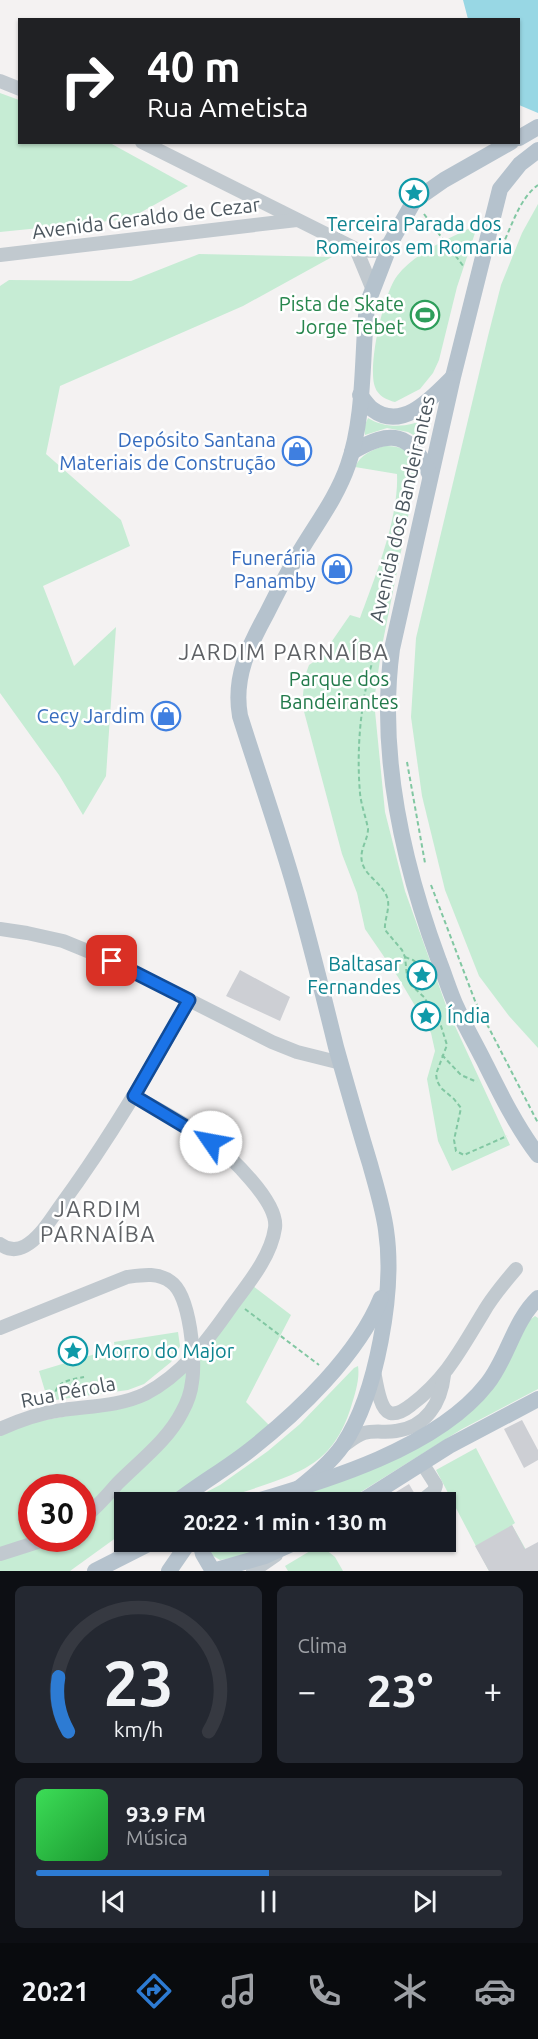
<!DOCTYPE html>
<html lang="pt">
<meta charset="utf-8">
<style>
:root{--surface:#171b24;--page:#242831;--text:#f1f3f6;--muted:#9ea1a6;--line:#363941;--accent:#2d7bd3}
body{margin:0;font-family:Ubuntu,sans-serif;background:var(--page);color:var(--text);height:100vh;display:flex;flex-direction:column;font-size:22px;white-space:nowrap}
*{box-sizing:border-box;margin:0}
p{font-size:20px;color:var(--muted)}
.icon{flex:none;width:33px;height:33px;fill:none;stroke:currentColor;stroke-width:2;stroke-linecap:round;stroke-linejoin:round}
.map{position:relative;height:1571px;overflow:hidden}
.sheet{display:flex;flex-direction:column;gap:15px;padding:15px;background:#0d0f14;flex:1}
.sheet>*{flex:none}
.top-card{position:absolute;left:18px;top:18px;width:502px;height:126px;border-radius:0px;box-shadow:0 2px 4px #0004;background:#202124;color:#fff;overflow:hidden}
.speed{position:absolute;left:18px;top:1474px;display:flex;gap:12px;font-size:30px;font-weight:700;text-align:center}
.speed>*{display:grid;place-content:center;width:78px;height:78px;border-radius:50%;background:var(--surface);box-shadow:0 2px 4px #0004;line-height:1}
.speed .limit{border:9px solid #d22;background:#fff;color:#111}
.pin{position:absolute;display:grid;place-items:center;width:51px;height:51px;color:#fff;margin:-26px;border-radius:12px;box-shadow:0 3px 9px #0006}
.me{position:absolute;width:66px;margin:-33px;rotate:303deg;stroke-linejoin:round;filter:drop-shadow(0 0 4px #0008)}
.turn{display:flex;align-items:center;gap:21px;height:126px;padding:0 30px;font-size:27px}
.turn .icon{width:78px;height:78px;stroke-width:2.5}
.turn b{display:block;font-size:42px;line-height:51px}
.big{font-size:45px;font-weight:700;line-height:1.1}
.sheet .widget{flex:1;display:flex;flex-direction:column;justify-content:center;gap:9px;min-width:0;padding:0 21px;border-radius:9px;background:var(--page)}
.sheet .dial{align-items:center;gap:0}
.dial svg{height:156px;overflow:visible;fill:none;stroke:var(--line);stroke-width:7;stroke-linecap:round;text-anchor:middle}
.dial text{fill:var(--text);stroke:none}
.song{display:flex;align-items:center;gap:18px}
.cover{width:72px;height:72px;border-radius:9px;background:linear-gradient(135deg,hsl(130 70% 55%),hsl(130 70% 35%))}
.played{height:6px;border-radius:3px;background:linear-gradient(90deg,var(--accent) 50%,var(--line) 50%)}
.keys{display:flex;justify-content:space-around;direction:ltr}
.heat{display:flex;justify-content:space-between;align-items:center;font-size:33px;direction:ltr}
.sheet .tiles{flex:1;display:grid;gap:15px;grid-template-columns:1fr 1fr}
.widget:last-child{grid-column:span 2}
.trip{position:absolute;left:114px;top:1492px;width:342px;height:60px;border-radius:0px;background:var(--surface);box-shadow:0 2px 4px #0004;font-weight:700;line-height:60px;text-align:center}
.dock{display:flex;height:96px;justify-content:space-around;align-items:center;background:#090b0e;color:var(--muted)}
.dock .icon{width:42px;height:42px}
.dock .current{color:var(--accent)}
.dock b{font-size:27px;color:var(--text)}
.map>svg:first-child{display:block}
</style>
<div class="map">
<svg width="538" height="1571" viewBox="0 0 538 1571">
<rect width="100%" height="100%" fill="#f4f2f2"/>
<g fill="#c6ecd4" fill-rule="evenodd">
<path d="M 0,93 L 19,100 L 20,142 L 110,143 L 188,186 L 129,219 L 0,232 Z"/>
<path d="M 538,204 L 538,1048 L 509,1016 L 479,976 L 445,890 L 422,796 L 411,717 L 416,638 L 488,336 L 501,285 L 522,233 Z"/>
<path d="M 478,224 L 457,287 L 439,360 L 433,373 L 420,389 L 395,402 C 387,400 378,396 375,387 C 367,367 384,292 397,276 C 416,251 451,238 478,224 Z"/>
<path d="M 199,254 L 332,257 L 243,306 L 60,386 L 46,454 L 121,520 L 130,546 L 43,586 L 74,666 L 116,627 L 106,776 L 83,815 L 59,775 L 0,693 L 0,286 L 9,280 L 131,281 Z"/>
<path d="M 428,417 L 431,421 L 426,442 L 408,432 L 387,428 L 365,435 L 364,427 L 368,418 C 385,429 411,428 428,417 Z"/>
<path d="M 384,446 C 404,446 409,450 418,467 L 382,646 L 374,701 L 385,812 L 405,891 L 448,1011 L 510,1145 L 452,1171 L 438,1141 L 427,1079 L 435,1051 L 431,1033 L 398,977 L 365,929 L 357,893 L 342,854 L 302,704 L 305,676 L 309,665 L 321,657 L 350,615 L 360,618 C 375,577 399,518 397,474 L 355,467 C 361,454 372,450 384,446 Z"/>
<path d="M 253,1286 L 291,1315 L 246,1402 L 269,1425 L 248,1444 L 165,1503 L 124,1503 L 124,1532 L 70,1571 L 0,1571 L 0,1431 L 12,1426 L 134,1404 L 178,1378 L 204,1354 ZM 32,1488 L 82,1488 L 82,1539 L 32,1539 Z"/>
<path d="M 535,1316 L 538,1318 L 538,1389 L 462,1429 L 343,1503 L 283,1503 L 367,1470 L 457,1422 L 530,1320 Z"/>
<path d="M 178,1332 L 180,1346 L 176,1354 L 171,1362 L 144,1384 L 128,1390 L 48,1401 L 39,1371 L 115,1348 L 114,1342 Z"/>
<path d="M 358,1366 C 360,1379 355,1394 351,1407 C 333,1464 302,1472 250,1490 C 227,1497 217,1503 192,1503 L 199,1496 L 220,1485 L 268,1451 L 300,1424 L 354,1368 Z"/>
<path d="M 476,1448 L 515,1523 L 512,1525 L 538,1571 L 489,1571 L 436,1470 Z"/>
<path d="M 205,1542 L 278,1542 L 238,1557 L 220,1560 L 210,1554 Z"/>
<path d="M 320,1545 L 335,1557 L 343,1571 L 288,1571 L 285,1566 Z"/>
</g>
<path fill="#98d7e4" d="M 463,0 L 538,0 L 538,113 L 519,105 L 519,20 L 468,19 Z"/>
<g fill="#cdcfd4">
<path d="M 240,970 L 290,997 L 280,1021 L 226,996 Z"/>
<path d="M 522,1420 L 538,1450 L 538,1460 L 524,1468 L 504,1429 Z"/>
<path d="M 409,1484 L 416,1496 L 416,1503 L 402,1503 L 396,1492 Z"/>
<path d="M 512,1525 L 525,1549 L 538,1542 L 538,1571 L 489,1571 L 475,1546 Z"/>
</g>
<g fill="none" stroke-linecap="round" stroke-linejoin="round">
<g stroke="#81c7a2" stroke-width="2" stroke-dasharray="4.5 3" stroke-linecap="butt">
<path d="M 424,214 L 464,267"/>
<path d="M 502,246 C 512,226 519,199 538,185"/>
<path d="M 376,651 C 361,693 356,748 360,793 C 361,805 366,817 368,829 C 368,840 359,850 362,862 C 365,876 382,883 387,897 C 391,908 384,919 385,930 L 402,950 L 405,957 L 407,976 L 411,985 L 424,997 L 441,1026 L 447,1045 L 436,1074 L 437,1081 L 441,1088 L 454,1099 L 461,1108 L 454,1140 L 456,1151 L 464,1155 L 507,1136"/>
<path d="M 407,762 L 425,863"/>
<path d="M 431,885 L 475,1001 L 538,1123"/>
<path d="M 405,957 L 413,960 L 426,970"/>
<path d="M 442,1055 L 461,1075 L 477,1082"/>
<path d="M 245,1309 L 319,1365"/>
<path d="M 54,1399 C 55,1381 69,1380 84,1377"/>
</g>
<g stroke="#c1c9cf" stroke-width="14">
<path d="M 0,81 L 20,89"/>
<path d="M 142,142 L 356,249 C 373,252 380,253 392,240"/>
<path d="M 356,249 L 373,290"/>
<path d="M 0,255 L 297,220"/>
<path d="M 0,929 L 27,933 L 63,941 L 112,961 L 272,1042 L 297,1052 L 341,1063"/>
<path d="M 0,1244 C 8,1250 16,1251 25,1246 C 40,1238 51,1219 61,1205 C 109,1140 150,1070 189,1000"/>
<path d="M 0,1328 L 127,1277 C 142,1275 158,1272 171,1282 C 190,1295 196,1360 192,1382 C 191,1392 187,1403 182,1412 C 168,1440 140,1461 118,1483 C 107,1495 96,1509 82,1519"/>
<path d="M 374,1371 C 376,1380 379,1409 390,1413 C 398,1415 406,1409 411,1405 C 446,1379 461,1349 483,1313 C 492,1297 504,1283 516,1269"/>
<path d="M 0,1429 C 18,1421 36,1414 56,1411 C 85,1406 118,1407 145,1394 C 182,1375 208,1340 231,1307 C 247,1285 271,1257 275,1228 C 279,1202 229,1155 209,1140 C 186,1124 159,1110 134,1096"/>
<path d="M 344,1445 C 350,1441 356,1436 364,1433 C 375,1430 385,1433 396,1431 C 426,1427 441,1403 444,1375"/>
<path d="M 422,1463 L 436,1485 L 434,1491 L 424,1499"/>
<path d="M 0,1554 L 47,1539"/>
<path d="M 253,1571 L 276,1555"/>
</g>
<g stroke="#b5c2cd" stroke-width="16">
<path d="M 519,138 L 538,127"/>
<path d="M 538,150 L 520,164 L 500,189 L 453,377 L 392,649 C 378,753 403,864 439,961 C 445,976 450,993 457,1008 C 465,1026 475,1043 484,1061 C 500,1093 516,1126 538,1155"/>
<path d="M 360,395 C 364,400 368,406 372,409 C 402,432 432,398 452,378"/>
<path d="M 352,452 C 391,429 411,432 430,475"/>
<path d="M 298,1489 C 314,1476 331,1462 343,1445 C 377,1394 395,1290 386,1230 C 383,1208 376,1186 370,1164 C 358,1125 347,1086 336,1047 C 323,994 310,941 295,889 C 278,830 258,773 240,716 C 233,677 249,646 267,613 C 276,595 285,577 295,560 C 313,528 336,500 348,465 C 364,420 362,363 366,316 L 368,302 L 392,240 L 414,201 L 444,180 L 511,142"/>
<path d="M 175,1503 C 199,1484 226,1469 250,1450 C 298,1412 358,1355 381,1298"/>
<path d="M 250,1503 C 326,1481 437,1448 487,1384 C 508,1358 513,1322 538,1298"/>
<path d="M 359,1503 L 449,1446 L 538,1399"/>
<path d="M 200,1542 L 203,1554 L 213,1571"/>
<path d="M 95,1571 L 152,1542"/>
<path d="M 169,1571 L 189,1542"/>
<path d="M 213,1571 L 265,1556 L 296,1542"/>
</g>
</g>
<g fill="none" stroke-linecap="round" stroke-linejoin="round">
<g stroke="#114b97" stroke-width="15">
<path id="route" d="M 112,961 L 189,1000 L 134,1096 L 211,1142"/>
</g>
<use href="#route" stroke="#1a73e8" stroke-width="10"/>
</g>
<defs>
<g id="sight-ring" transform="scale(1.5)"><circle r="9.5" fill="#fff" stroke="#0f9aa8" stroke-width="1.5"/><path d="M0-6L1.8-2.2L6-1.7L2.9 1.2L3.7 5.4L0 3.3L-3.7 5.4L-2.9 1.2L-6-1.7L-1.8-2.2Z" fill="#0f9aa8"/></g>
<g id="stadium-ring" transform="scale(1.5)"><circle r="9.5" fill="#fff" stroke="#2e9e5b" stroke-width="1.5"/><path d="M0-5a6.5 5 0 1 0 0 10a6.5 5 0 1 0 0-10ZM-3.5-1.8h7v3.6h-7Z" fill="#2e9e5b"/></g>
<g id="shop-ring" transform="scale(1.5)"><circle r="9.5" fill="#fff" stroke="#3f7fe0" stroke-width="1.5"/><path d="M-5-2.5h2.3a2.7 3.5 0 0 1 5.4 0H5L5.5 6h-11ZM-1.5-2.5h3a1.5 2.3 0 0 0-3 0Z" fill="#3f7fe0"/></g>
</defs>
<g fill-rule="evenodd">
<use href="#sight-ring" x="414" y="193"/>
<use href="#stadium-ring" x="425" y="315"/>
<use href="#shop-ring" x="297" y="451"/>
<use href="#shop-ring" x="337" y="569"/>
<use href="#shop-ring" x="166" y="716"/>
<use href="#sight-ring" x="422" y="975"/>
<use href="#sight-ring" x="426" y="1016"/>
<use href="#sight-ring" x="73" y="1351"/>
</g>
<g text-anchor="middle" stroke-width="5" stroke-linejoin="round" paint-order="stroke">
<g font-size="20" fill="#4b565e" stroke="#fff">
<text transform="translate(146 218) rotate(-7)" y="7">Avenida Geraldo de Cezar</text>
<text transform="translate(402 509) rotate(-77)" y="7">Avenida dos Bandeirantes</text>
<text transform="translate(68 1392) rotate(-11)" y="7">Rua Pérola</text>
</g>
<g font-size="20" fill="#0d838f" stroke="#fff" text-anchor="start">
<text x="414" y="231" text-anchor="middle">Terceira Parada dos<tspan x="414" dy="23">Romeiros em Romaria</tspan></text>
<text x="401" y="971" text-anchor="end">Baltasar<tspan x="401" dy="23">Fernandes</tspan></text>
<text x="447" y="1023">Índia</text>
<text x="94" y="1358">Morro do Major</text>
</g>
<g font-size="20" fill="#27864d" stroke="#fff" text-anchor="end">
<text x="404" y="311">Pista de Skate<tspan x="404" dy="23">Jorge Tebet</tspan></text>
</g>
<g font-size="20" fill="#366cbe" stroke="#fff" text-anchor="end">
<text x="276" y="447">Depósito Santana<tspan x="276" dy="23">Materiais de Construção</tspan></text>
<text x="316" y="565">Funerária<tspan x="316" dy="23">Panamby</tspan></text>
<text x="145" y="723">Cecy Jardim</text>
</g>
<g font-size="20" fill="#227a4b" stroke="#fff">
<text x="339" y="686">Parque dos<tspan x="339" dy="23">Bandeirantes</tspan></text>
</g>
<g font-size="22" letter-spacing="1.5" fill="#5f6266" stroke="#fff">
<text x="284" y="660">JARDIM PARNAÍBA</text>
<text x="98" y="1217">JARDIM<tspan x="98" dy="25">PARNAÍBA</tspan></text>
</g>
</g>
</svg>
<div class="speed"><div class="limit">30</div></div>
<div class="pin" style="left:112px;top:961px;background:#d93025"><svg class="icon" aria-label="arrive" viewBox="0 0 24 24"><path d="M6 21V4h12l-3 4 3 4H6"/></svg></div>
<svg class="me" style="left:211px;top:1142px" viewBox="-20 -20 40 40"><circle r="19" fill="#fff"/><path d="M0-13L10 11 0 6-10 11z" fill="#1a73e8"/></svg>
<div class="trip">20:22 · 1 min · 130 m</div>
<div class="top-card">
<div class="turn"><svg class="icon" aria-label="right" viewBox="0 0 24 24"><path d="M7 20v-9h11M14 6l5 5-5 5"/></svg><div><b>40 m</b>Rua Ametista</div></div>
</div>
</div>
<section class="sheet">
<div class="tiles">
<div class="widget dial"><svg viewBox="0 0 100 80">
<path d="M14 69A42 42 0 1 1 86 69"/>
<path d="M14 69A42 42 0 0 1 9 41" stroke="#2d7bd3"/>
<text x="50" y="56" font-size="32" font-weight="700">23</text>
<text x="50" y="72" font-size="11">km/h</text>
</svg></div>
<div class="widget"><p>Clima</p>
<div class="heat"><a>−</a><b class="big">23°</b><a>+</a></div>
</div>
<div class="widget">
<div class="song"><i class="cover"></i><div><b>93.9 FM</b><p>Música</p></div></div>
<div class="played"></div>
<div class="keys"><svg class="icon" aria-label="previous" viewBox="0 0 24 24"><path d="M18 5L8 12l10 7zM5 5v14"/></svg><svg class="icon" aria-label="pause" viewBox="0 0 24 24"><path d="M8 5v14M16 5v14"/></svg><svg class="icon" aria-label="next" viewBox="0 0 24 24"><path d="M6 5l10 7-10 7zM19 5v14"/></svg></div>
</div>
</div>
</section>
<nav class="dock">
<b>20:21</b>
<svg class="icon current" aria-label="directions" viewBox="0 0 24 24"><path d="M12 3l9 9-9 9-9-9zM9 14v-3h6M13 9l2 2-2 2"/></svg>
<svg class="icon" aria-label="music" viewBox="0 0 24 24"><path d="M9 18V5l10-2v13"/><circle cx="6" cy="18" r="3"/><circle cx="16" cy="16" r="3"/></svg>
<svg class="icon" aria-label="phone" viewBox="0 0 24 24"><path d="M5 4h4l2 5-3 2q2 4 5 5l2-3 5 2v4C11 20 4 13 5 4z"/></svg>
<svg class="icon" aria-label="climate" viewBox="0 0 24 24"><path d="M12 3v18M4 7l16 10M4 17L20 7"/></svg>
<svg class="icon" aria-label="car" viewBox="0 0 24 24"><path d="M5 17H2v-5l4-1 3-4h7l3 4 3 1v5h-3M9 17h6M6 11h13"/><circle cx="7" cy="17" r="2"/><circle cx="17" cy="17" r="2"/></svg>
</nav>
